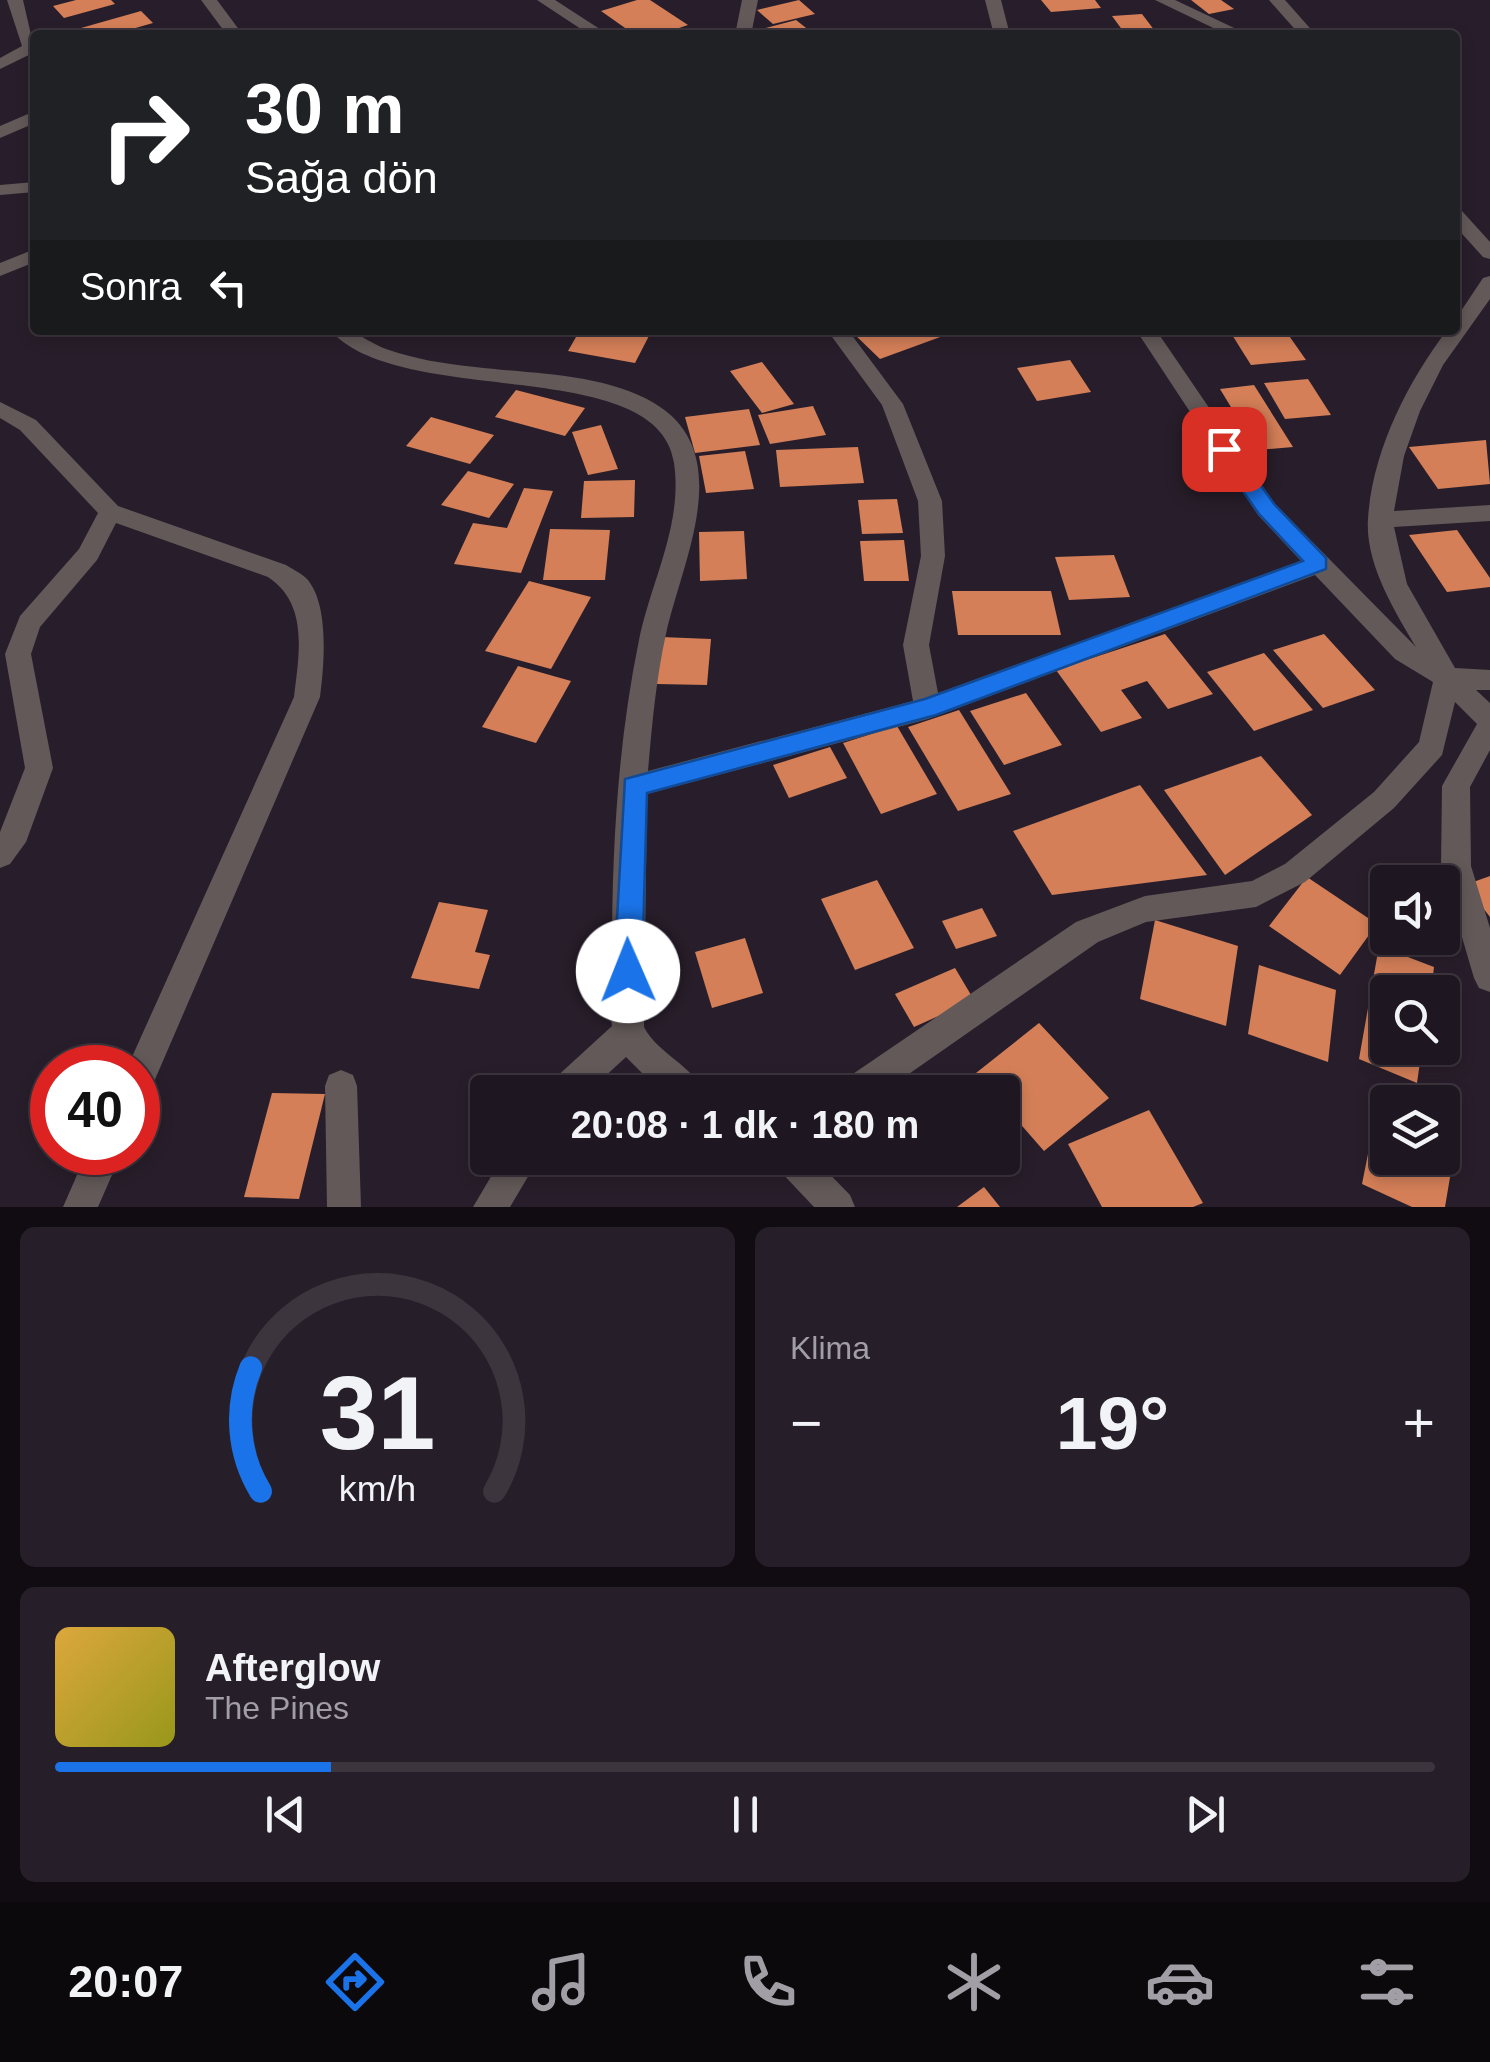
<!DOCTYPE html>
<html lang="tr">
<meta charset="utf-8">
<style>
:root{--surface:#1e1620;--page:#261f29;--text:#f1f3f6;--muted:#a19fa5;--line:#3c353e;--accent:#1a73e8}
body{margin:0;font-family:Arial,sans-serif;background:var(--page);color:var(--text);height:100vh;display:flex;flex-direction:column;font-size:38px;white-space:nowrap}
*{box-sizing:border-box;margin:0}
p{font-size:32px;color:var(--muted)}
.icon{flex:none;width:55px;height:55px;fill:none;stroke:currentColor;stroke-width:2;stroke-linecap:round;stroke-linejoin:round}
.map{position:relative;height:1207px;overflow:hidden}
.details{display:flex;flex-direction:column;gap:20px;padding:20px;background:#100c12;flex:1}
.details>*{flex:none}
.banner{position:absolute;left:30px;top:30px;width:1430px;height:305px;border-radius:10px;box-shadow:0 5px 15px #0003,0 0 0 2px var(--line);background:#202124;color:#fff;overflow:hidden}
.tools{position:absolute;left:1370px;top:865px;display:grid;gap:20px}
.tools a{display:grid;place-items:center;width:90px;height:90px;border-radius:10px;background:var(--surface);box-shadow:0 5px 15px #0003,0 0 0 2px var(--line);font-size:50px}
.speed{position:absolute;left:30px;top:1045px;display:flex;gap:20px;font-size:50px;font-weight:700;text-align:center}
.speed>*{display:grid;place-content:center;width:130px;height:130px;border-radius:50%;background:var(--surface);box-shadow:0 5px 15px #0003,0 0 0 2px var(--line);line-height:1}
.speed .limit{border:15px solid #d22;background:#fff;color:#111}
.pin{position:absolute;display:grid;place-items:center;width:85px;height:85px;color:#fff;margin:-42px;border-radius:20px;box-shadow:0 5px 15px #0006}
.me{position:absolute;width:110px;margin:-55px;rotate:359deg;stroke-linejoin:round;filter:drop-shadow(0 0 8px #0008)}
.turn{display:flex;align-items:center;gap:35px;height:210px;padding:0 50px;font-size:45px}
.turn .icon{width:130px;height:130px;stroke-width:2.5}
.turn b{display:block;font-size:70px;line-height:85px}
.then{display:flex;align-items:center;height:95px;padding:0 50px;background:#0003;gap:20px;font-size:38px}
.big{font-size:75px;font-weight:600;line-height:1.1}
.details .card{flex:1;display:flex;flex-direction:column;justify-content:center;gap:15px;min-width:0;padding:0 35px;border-radius:15px;background:var(--page)}
.details .dial{align-items:center;gap:0}
.dial svg{height:260px;overflow:visible;fill:none;stroke:var(--line);stroke-width:7;stroke-linecap:round;text-anchor:middle}
.dial text{fill:var(--text);stroke:none}
.song{display:flex;align-items:center;gap:30px}
.cover{width:120px;height:120px;border-radius:15px;background:linear-gradient(135deg,hsl(40 70% 55%),hsl(60 70% 35%))}
.played{height:10px;border-radius:5px;background:linear-gradient(90deg,var(--accent) 20%,var(--line) 20%)}
.keys{display:flex;justify-content:space-around;direction:ltr}
.heat{display:flex;justify-content:space-between;align-items:center;font-size:55px;direction:ltr}
.details .tiles{flex:1;display:grid;gap:20px;grid-template-columns:1fr 1fr}
.card:last-child{grid-column:span 2}
.trip{position:absolute;left:470px;top:1075px;width:550px;height:100px;border-radius:10px;background:var(--surface);box-shadow:0 5px 15px #0003,0 0 0 2px var(--line);font-weight:600;line-height:100px;text-align:center}
.dock{display:flex;height:160px;justify-content:space-around;align-items:center;background:#0c090d;color:var(--muted)}
.dock .icon{width:70px;height:70px}
.dock .active{color:var(--accent)}
.dock b{font-size:45px;color:var(--text)}
.map>svg:first-child{display:block}
</style>
<div class="map">
<svg width="1490" height="1207" viewBox="0 0 1490 1207">
<rect width="100%" height="100%" fill="#281e2b"/>
<g fill="#d47f58">
<path d="M 76,0 L 111,0 L 115,4 L 64,18 L 53,6 Z"/>
<path d="M 637,0 L 650,0 L 688,25 L 658,35 L 635,35 L 601,11 Z"/>
<path d="M 799,0 L 815,14 L 773,24 L 757,10 Z"/>
<path d="M 1041,0 L 1095,0 L 1101,8 L 1051,12 Z"/>
<path d="M 1191,0 L 1221,0 L 1234,9 L 1209,14 Z"/>
<path d="M 141,11 L 153,23 L 111,35 L 87,35 L 81,28 Z"/>
<path d="M 1142,14 L 1158,35 L 1126,35 L 1112,16 Z"/>
<path d="M 796,20 L 815,35 L 764,35 L 758,30 Z"/>
<path d="M 580,330 L 652,330 L 635,363 L 568,351 Z"/>
<path d="M 857,330 L 936,330 L 943,336 L 880,359 L 852,332 Z"/>
<path d="M 1229,330 L 1285,330 L 1306,360 L 1251,365 Z"/>
<path d="M 1070,360 L 1091,392 L 1037,401 L 1017,368 Z"/>
<path d="M 762,362 L 794,404 L 762,413 L 730,371 Z"/>
<path d="M 1308,379 L 1331,415 L 1285,419 L 1264,383 Z"/>
<path d="M 1254,385 L 1293,447 L 1257,450 L 1220,389 Z"/>
<path d="M 516,390 L 585,408 L 565,436 L 495,417 Z"/>
<path d="M 813,406 L 826,435 L 770,444 L 758,415 Z"/>
<path d="M 749,409 L 760,445 L 695,453 L 685,417 Z"/>
<path d="M 431,417 L 494,435 L 470,464 L 406,446 Z"/>
<path d="M 601,425 L 618,469 L 588,475 L 572,432 Z"/>
<path d="M 1486,440 L 1490,484 L 1438,489 L 1409,447 Z"/>
<path d="M 858,447 L 864,483 L 780,487 L 776,450 Z"/>
<path d="M 745,451 L 754,489 L 706,493 L 699,456 Z"/>
<path d="M 468,471 L 514,484 L 489,518 L 441,505 Z"/>
<path d="M 635,480 L 634,517 L 581,518 L 584,481 Z"/>
<path d="M 524,488 L 553,491 L 521,573 L 454,564 L 473,523 L 507,528 Z"/>
<path d="M 897,499 L 903,533 L 862,534 L 858,500 Z"/>
<path d="M 550,529 L 610,530 L 605,580 L 543,580 Z"/>
<path d="M 1457,530 L 1490,578 L 1490,587 L 1447,592 L 1409,535 Z"/>
<path d="M 744,531 L 747,579 L 700,581 L 699,532 Z"/>
<path d="M 904,540 L 909,581 L 864,581 L 860,541 Z"/>
<path d="M 1114,555 L 1130,597 L 1069,600 L 1055,557 Z"/>
<path d="M 529,581 L 591,597 L 551,669 L 485,651 Z"/>
<path d="M 952,591 L 1051,591 L 1061,635 L 958,635 Z"/>
<path d="M 1165,634 L 1213,694 L 1168,709 L 1147,681 L 1121,690 L 1142,718 L 1101,732 L 1056,670 Z"/>
<path d="M 1324,634 L 1375,690 L 1323,708 L 1273,650 Z"/>
<path d="M 661,637 L 711,639 L 707,685 L 656,684 Z"/>
<path d="M 1264,653 L 1313,710 L 1254,731 L 1207,672 Z"/>
<path d="M 518,666 L 571,681 L 536,743 L 482,727 Z"/>
<path d="M 1026,693 L 1062,745 L 1004,765 L 970,711 Z"/>
<path d="M 959,710 L 1011,794 L 958,811 L 908,727 Z"/>
<path d="M 897,726 L 937,794 L 881,814 L 843,743 Z"/>
<path d="M 830,747 L 847,778 L 789,798 L 773,765 Z"/>
<path d="M 1261,756 L 1312,815 L 1225,875 L 1164,790 Z"/>
<path d="M 1140,785 L 1207,875 L 1052,895 L 1013,831 Z"/>
<path d="M 1490,876 L 1490,917 L 1465,885 Z"/>
<path d="M 1307,877 L 1377,924 L 1340,975 L 1269,926 Z"/>
<path d="M 877,880 L 914,948 L 855,970 L 821,899 Z"/>
<path d="M 439,902 L 488,910 L 475,952 L 490,955 L 479,989 L 411,978 Z"/>
<path d="M 982,908 L 997,936 L 956,949 L 942,921 Z"/>
<path d="M 1155,920 L 1238,946 L 1226,1026 L 1140,999 Z"/>
<path d="M 745,938 L 763,993 L 712,1008 L 695,952 Z"/>
<path d="M 1379,946 L 1434,967 L 1431,992 L 1388,992 L 1388,1048 L 1422,1048 L 1417,1083 L 1359,1059 Z"/>
<path d="M 1259,965 L 1336,990 L 1328,1062 L 1248,1034 Z"/>
<path d="M 955,968 L 974,1000 L 914,1027 L 895,994 Z"/>
<path d="M 1039,1023 L 1109,1098 L 1044,1151 L 1002,1103 L 1002,1092 L 993,1092 L 976,1073 Z"/>
<path d="M 1382,1084 L 1424,1102 L 1388,1102 L 1388,1158 L 1442,1158 L 1442,1110 L 1460,1118 L 1445,1207 L 1412,1207 L 1362,1184 Z"/>
<path d="M 272,1093 L 325,1094 L 299,1199 L 244,1197 Z"/>
<path d="M 1149,1110 L 1203,1203 L 1193,1207 L 1102,1207 L 1068,1144 Z"/>
<path d="M 984,1187 L 1000,1207 L 957,1207 Z"/>
</g>
<g fill="none" stroke-linecap="round" stroke-linejoin="round">
<g fill="#625958" fill-rule="evenodd">
<path d="M 7,0 L 23,0 L 35,52 L 0,69 L 0,58 L 22,46 Z"/>
<path d="M 201,0 L 217,0 L 243,35 L 227,35 Z"/>
<path d="M 537,0 L 555,0 L 609,35 L 590,35 Z"/>
<path d="M 742,0 L 758,0 L 751,35 L 735,35 Z"/>
<path d="M 985,0 L 1001,0 L 1010,35 L 994,35 Z"/>
<path d="M 1155,0 L 1175,0 L 1249,35 L 1228,35 Z"/>
<path d="M 1269,0 L 1285,0 L 1316,35 L 1300,35 Z"/>
<path d="M 35,111 L 35,123 L 0,138 L 0,126 Z"/>
<path d="M 35,182 L 35,192 L 0,195 L 0,185 Z"/>
<path d="M 1455,209 L 1462,211 L 1490,242 L 1490,259 L 1483,257 L 1455,226 Z"/>
<path d="M 35,249 L 35,262 L 0,276 L 0,263 Z"/>
<path d="M 1490,276 L 1490,299 L 1443,365 L 1420,411 L 1404,456 L 1394,511 L 1490,505 L 1490,521 L 1394,527 L 1407,584 L 1455,668 L 1490,670 L 1490,690 L 1476,690 L 1490,703 L 1490,750 L 1470,787 L 1471,866 L 1490,928 L 1490,992 L 1479,988 L 1474,978 L 1441,866 L 1442,786 L 1477,724 L 1455,702 L 1442,755 L 1394,808 L 1305,882 L 1256,907 L 1146,922 L 1098,942 L 883,1092 L 839,1092 L 844,1080 L 1076,922 L 1145,896 L 1252,881 L 1285,864 L 1374,792 L 1419,742 L 1433,682 L 1395,659 L 1315,575 L 928,719 L 647,794 L 644,1027 C 658,1054 692,1065 704,1092 L 661,1092 L 626,1057 L 588,1092 L 549,1092 L 553,1080 L 612,1026 C 608,1002 612,976 612,951 C 612,847 618,742 639,640 C 651,581 683,525 674,463 C 658,353 400,410 330,330 C 359,330 361,339 386,349 C 414,359 445,364 475,367 C 532,374 603,373 654,403 C 739,453 681,563 666,634 C 656,679 652,725 648,771 L 913,701 L 903,645 L 921,556 L 918,501 L 882,405 L 827,330 L 848,330 L 903,404 L 942,501 L 945,556 L 929,645 L 938,693 L 1301,561 L 1258,515 L 1136,330 L 1156,330 L 1274,503 L 1416,647 C 1394,610 1365,563 1368,519 C 1372,452 1407,383 1447,330 L 1455,330 L 1455,320 L 1483,278 Z"/>
<path d="M 0,402 L 36,420 L 118,506 L 286,565 C 292,569 301,573 306,578 C 330,603 324,666 320,697 L 150,1091 L 138,1096 L 138,1068 L 127,1068 L 294,697 C 299,654 309,604 268,577 L 116,523 L 97,560 L 40,627 L 31,654 L 53,768 L 26,842 L 10,864 L 0,868 L 0,832 L 25,768 L 5,654 L 20,616 L 79,549 L 98,513 L 20,430 L 0,418 Z"/>
<path d="M 341,1070 L 353,1075 L 357,1086 L 361,1207 L 327,1207 L 325,1086 L 329,1075 Z"/>
<path d="M 87,1152 L 122,1152 L 98,1207 L 63,1207 Z"/>
<path d="M 502,1158 L 539,1158 L 510,1207 L 473,1207 Z"/>
<path d="M 774,1158 L 814,1158 L 850,1195 L 855,1207 L 814,1207 L 779,1170 Z"/>
</g>
</g>
<path fill="#1a73e8" stroke="#114b97" stroke-width="2.5" d="M 1224,442 L 1231,444 L 1274,504 L 1326,558 L 1326,569 L 936,715 L 647,793 L 642,971 L 638,980 L 628,984 L 618,980 L 614,971 L 625,779 L 925,699 L 1303,561 L 1259,514 L 1217,454 L 1217,444 Z"/>
</svg>
<div class="tools">
<a><svg class="icon" aria-label="sound" viewBox="0 0 24 24"><path d="M4 9h4l5-4v14l-5-4H4zM17 9q2 3 0 6"/></svg></a>
<a><svg class="icon" aria-label="search" viewBox="0 0 24 24"><circle cx="10" cy="10" r="6"/><path d="M15 15l6 6"/></svg></a>
<a><svg class="icon" aria-label="layers" viewBox="0 0 24 24"><path d="M12 4l9 5-9 5-9-5zM3 14l9 5 9-5"/></svg></a>
</div>
<div class="speed"><div class="limit">40</div></div>
<div class="pin" style="left:1224px;top:449px;background:#d93025"><svg class="icon" aria-label="arrive" viewBox="0 0 24 24"><path d="M6 21V4h12l-3 4 3 4H6"/></svg></div>
<svg class="me" style="left:628px;top:971px" viewBox="-20 -20 40 40"><circle r="19" fill="#fff"/><path d="M0-13L10 11 0 6-10 11z" fill="#1a73e8"/></svg>
<div class="trip">20:08 · 1 dk · 180 m</div>
<div class="banner">
<div class="turn"><svg class="icon" aria-label="right" viewBox="0 0 24 24"><path d="M7 20v-9h11M14 6l5 5-5 5"/></svg><div><b>30 m</b>Sağa dön</div></div>
<div class="then">Sonra<svg class="icon" aria-label="left" viewBox="0 0 24 24"><path d="M17 20v-9H6M10 6l-5 5 5 5"/></svg></div>
</div>
</div>
<section class="details">
<div class="tiles">
<div class="card dial"><svg viewBox="0 0 100 80">
<path d="M14 69A42 42 0 1 1 86 69"/>
<path d="M14 69A42 42 0 0 1 11 31" stroke="#1a73e8"/>
<text x="50" y="56" font-size="32" font-weight="700">31</text>
<text x="50" y="72" font-size="11">km/h</text>
</svg></div>
<div class="card"><p>Klima</p>
<div class="heat"><a>−</a><b class="big">19°</b><a>+</a></div>
</div>
<div class="card">
<div class="song"><i class="cover"></i><div><b>Afterglow</b><p>The Pines</p></div></div>
<div class="played"></div>
<div class="keys"><svg class="icon" aria-label="previous" viewBox="0 0 24 24"><path d="M18 5L8 12l10 7zM5 5v14"/></svg><svg class="icon" aria-label="pause" viewBox="0 0 24 24"><path d="M8 5v14M16 5v14"/></svg><svg class="icon" aria-label="next" viewBox="0 0 24 24"><path d="M6 5l10 7-10 7zM19 5v14"/></svg></div>
</div>
</div>
</section>
<nav class="dock">
<b>20:07</b>
<svg class="icon active" aria-label="directions" viewBox="0 0 24 24"><path d="M12 3l9 9-9 9-9-9zM9 14v-3h6M13 9l2 2-2 2"/></svg>
<svg class="icon" aria-label="music" viewBox="0 0 24 24"><path d="M9 18V5l10-2v13"/><circle cx="6" cy="18" r="3"/><circle cx="16" cy="16" r="3"/></svg>
<svg class="icon" aria-label="phone" viewBox="0 0 24 24"><path d="M5 4h4l2 5-3 2q2 4 5 5l2-3 5 2v4C11 20 4 13 5 4z"/></svg>
<svg class="icon" aria-label="climate" viewBox="0 0 24 24"><path d="M12 3v18M4 7l16 10M4 17L20 7"/></svg>
<svg class="icon" aria-label="car" viewBox="0 0 24 24"><path d="M5 17H2v-5l4-1 3-4h7l3 4 3 1v5h-3M9 17h6M6 11h13"/><circle cx="7" cy="17" r="2"/><circle cx="17" cy="17" r="2"/></svg>
<svg class="icon" aria-label="filters" viewBox="0 0 24 24"><path d="M4 7h16M4 17h16"/><circle cx="9" cy="7" r="2"/><circle cx="15" cy="17" r="2"/></svg>
</nav>
